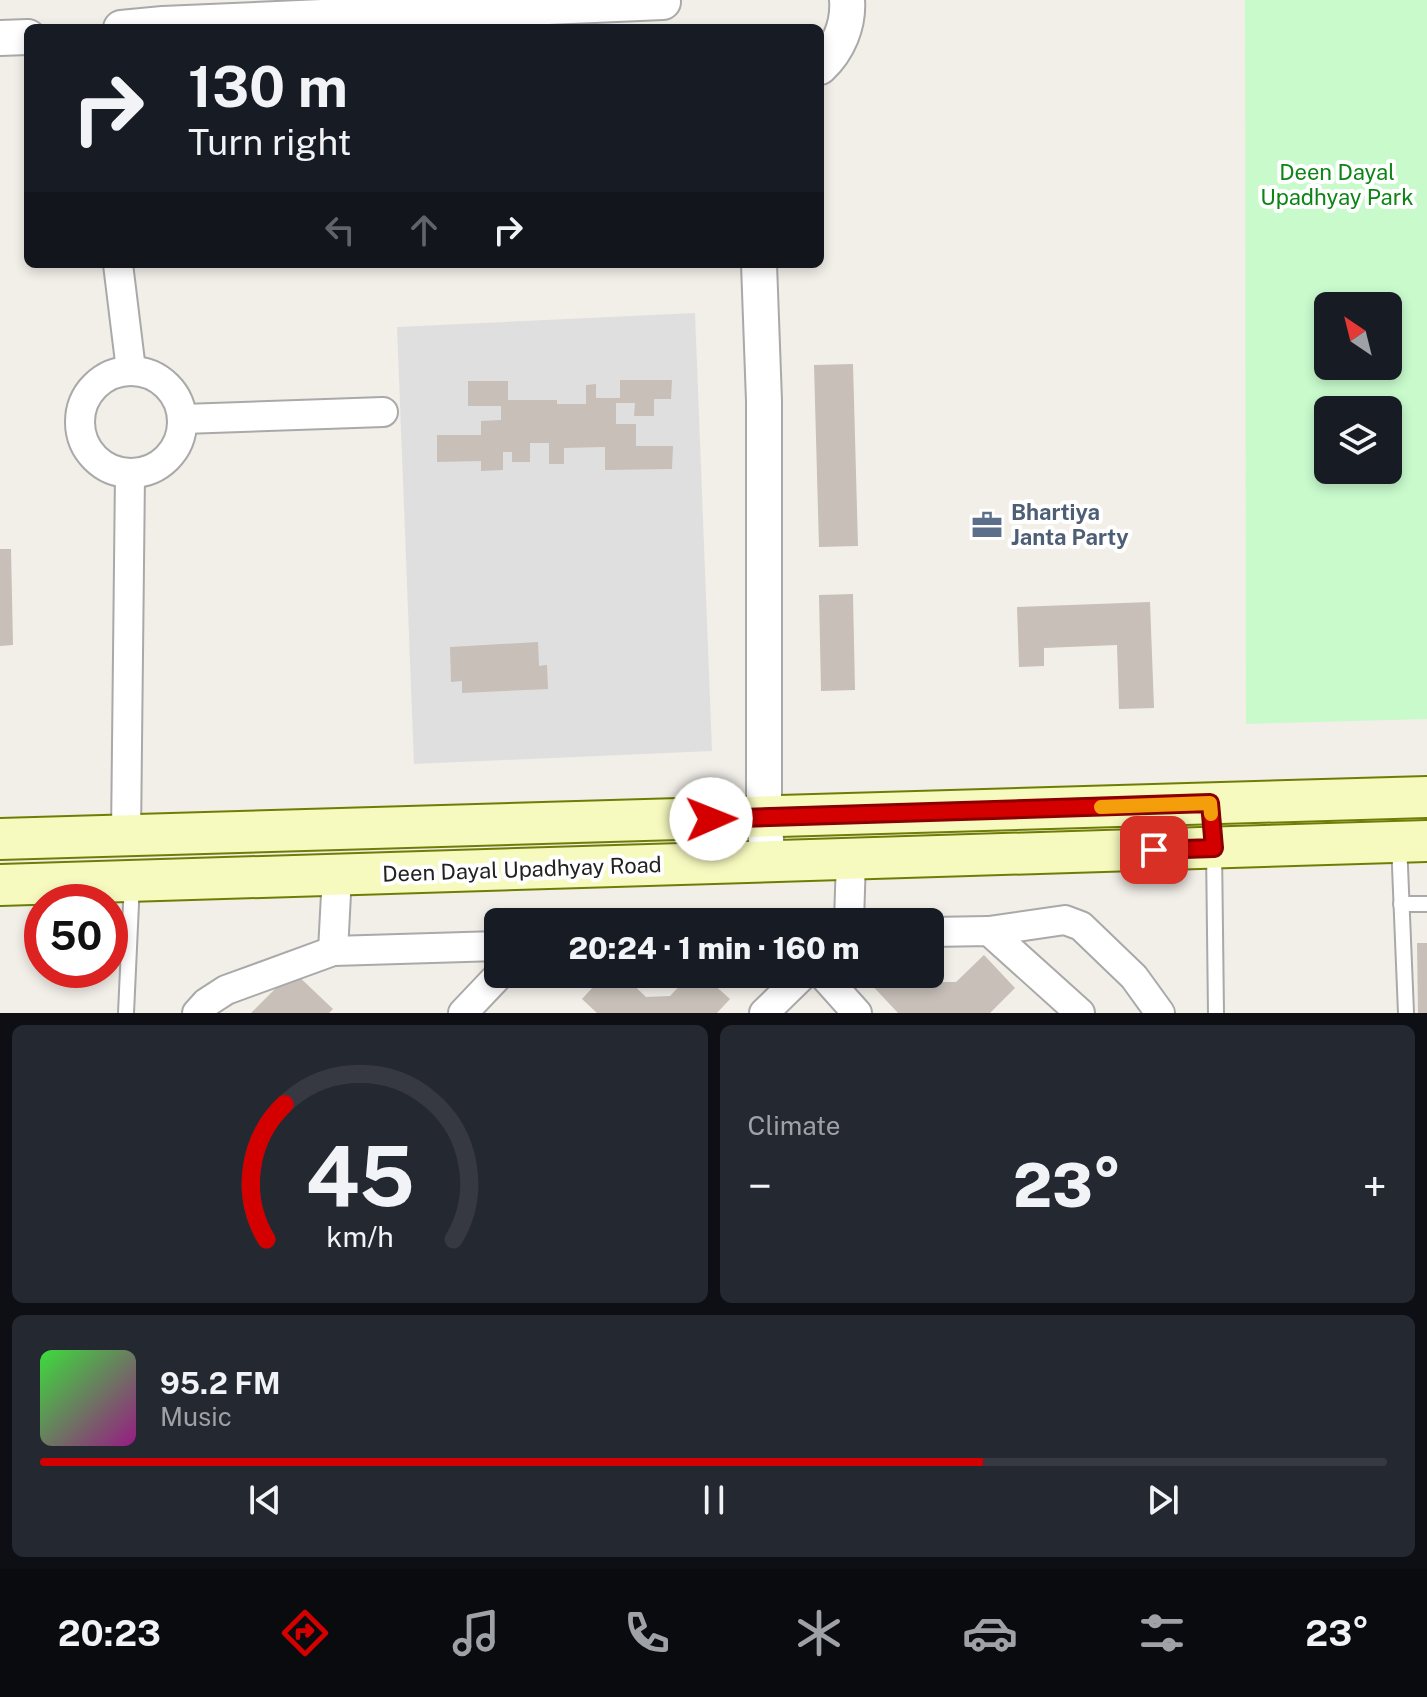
<!DOCTYPE html>
<meta charset="utf-8">
<style>
:root{--surface:#171b24;--page:#242831;--text:#f1f3f6;--muted:#9ea1a6;--line:#363941;--accent:#d40000}
body{margin:0;font-family:"Public Sans",sans-serif;background:var(--page);color:var(--text);height:100vh;display:flex;flex-direction:column;font-size:30px;white-space:nowrap}
*{box-sizing:border-box;margin:0}
p{font-size:26px;color:var(--muted)}
.icon{flex:none;width:44px;height:44px;fill:none;stroke:currentColor;stroke-width:2;stroke-linecap:round;stroke-linejoin:round}
.map{position:relative;height:1013px;overflow:hidden}
.details{display:flex;flex-direction:column;gap:12px;padding:12px;background:#0d0f14;flex:1}
.details>*{flex:none}
.top-card{position:absolute;left:24px;top:24px;width:800px;height:244px;border-radius:12px;box-shadow:0 4px 12px #0003;background:#171b24;color:var(--text);overflow:hidden}
.needle{width:52px;rotate:325deg}
.controls{position:absolute;left:1314px;top:292px;display:grid;gap:16px}
.controls a{display:grid;place-items:center;width:88px;height:88px;border-radius:12px;background:var(--surface);box-shadow:0 4px 12px #0003;font-size:40px}
.speed{position:absolute;left:24px;top:884px;display:flex;gap:16px;font-size:40px;font-weight:700;text-align:center}
.speed>*{display:grid;place-content:center;width:104px;height:104px;border-radius:50%;background:var(--surface);box-shadow:0 4px 12px #0003;line-height:1}
.speed .limit{border:12px solid #d22;background:#fff;color:#111}
.pin{position:absolute;display:grid;place-items:center;width:68px;height:68px;color:#fff;margin:-34px;border-radius:16px;box-shadow:0 4px 12px #0006}
.me{position:absolute;width:88px;margin:-44px;rotate:89deg;stroke-linejoin:round;filter:drop-shadow(0 0 6px #0008)}
.turn{display:flex;align-items:center;gap:28px;height:168px;padding:0 32px;font-size:36px}
.turn .icon{width:104px;height:104px;stroke-width:2.5}
.turn b{display:block;font-size:56px;line-height:68px}
.lanes{display:flex;align-items:center;height:76px;padding:0 32px;background:#0003;justify-content:center;gap:40px;direction:ltr}
.lanes .off{opacity:.35}
.big{font-size:60px;font-weight:800;line-height:1.1}
.details .widget{flex:1;display:flex;flex-direction:column;justify-content:center;gap:12px;min-width:0;padding:0 28px;border-radius:12px;background:var(--page)}
.details .dial{align-items:center;gap:0}
.dial svg{height:208px;overflow:visible;fill:none;stroke:var(--line);stroke-width:7;stroke-linecap:round;text-anchor:middle}
.dial text{fill:var(--text);stroke:none}
.song{display:flex;align-items:center;gap:24px}
.cover{width:96px;height:96px;border-radius:12px;background:linear-gradient(135deg,hsl(120 70% 55%),hsl(310 70% 35%))}
.played{height:8px;border-radius:4px;background:linear-gradient(90deg,var(--accent) 70%,var(--line) 70%)}
.keys{display:flex;justify-content:space-around;direction:ltr}
.heat{display:flex;justify-content:space-between;align-items:center;font-size:44px;direction:ltr}
.details .tiles{flex:1;display:grid;gap:12px;grid-template-columns:1fr 1fr}
.widget:last-child{grid-column:span 2}
.trip{position:absolute;left:484px;top:908px;width:460px;height:80px;border-radius:12px;background:var(--surface);box-shadow:0 4px 12px #0003;font-weight:800;line-height:80px;text-align:center}
.dock{display:flex;height:128px;justify-content:space-around;align-items:center;background:#090b0e;color:var(--muted)}
.dock .icon{width:56px;height:56px}
.dock .selected{color:var(--accent)}
.dock b{font-size:36px;color:var(--text)}
.map>svg:first-child{display:block}
</style>
<div class="map">
<svg width="1427" height="1013" viewBox="0 0 1427 1013">
<rect width="100%" height="100%" fill="#f2efe9"/>
<path fill="#e0dfdf" d="M 695,313 L 712,751 L 414,764 L 397,327 Z"/>
<path fill="#c8facc" fill-rule="evenodd" d="M 1245,0 L 1427,0 L 1427,719 L 1246,724 ZM 1328,306 L 1388,306 L 1388,366 L 1328,366 ZM 1328,410 L 1388,410 L 1388,470 L 1328,470 Z"/>
<g fill="#c7bfb8">
<path d="M 853,364 L 858,546 L 819,547 L 814,365 Z"/>
<path d="M 620,380 L 672,380 L 671,399 L 654,399 L 654,416 L 634,416 L 635,403 L 616,403 L 616,424 L 636,424 L 636,446 L 673,446 L 672,469 L 605,470 L 605,447 L 564,448 L 564,464 L 549,464 L 549,443 L 530,443 L 530,462 L 512,462 L 512,452 L 503,452 L 503,470 L 481,471 L 481,461 L 437,462 L 437,435 L 481,435 L 481,421 L 501,420 L 501,406 L 468,406 L 468,381 L 508,381 L 508,400 L 557,400 L 557,404 L 586,404 L 586,385 L 596,384 L 596,398 L 620,398 Z"/>
<path d="M 0,549 L 11,549 L 13,645 L 0,646 Z"/>
<path d="M 853,594 L 855,690 L 821,691 L 819,595 Z"/>
<path d="M 1150,602 L 1154,708 L 1119,709 L 1117,645 L 1044,648 L 1044,666 L 1019,667 L 1017,607 Z"/>
<path d="M 538,642 L 539,666 L 547,665 L 548,689 L 462,693 L 462,681 L 451,682 L 450,647 Z"/>
<path d="M 1417,943 L 1427,943 L 1427,1013 L 1418,1013 Z"/>
<path d="M 984,955 L 1015,988 L 990,1013 L 898,1013 L 868,981 L 875,974 L 925,974 L 932,982 L 956,982 Z"/>
<path d="M 293,971 L 333,1009 L 329,1013 L 251,1013 Z"/>
<path d="M 605,974 L 622,974 L 646,997 L 670,996 L 691,974 L 702,974 L 730,999 L 717,1013 L 597,1013 L 582,999 Z"/>
</g>
<g fill="none" stroke-linecap="round" stroke-linejoin="round">
<g stroke="#a9a9a9" stroke-width="18">
<g id="service">
<path d="M 1210,806 L 1214,848 L 1216,1013"/>
<path d="M 1399,842 L 1406,1013"/>
<path d="M 1401,904 L 1427,904"/>
<path d="M 126,1013 L 132,882"/>
</g>
</g>
<g stroke="#a9a9a9" stroke-width="32">
<g id="minor">
<path d="M 118,264 L 131,370"/>
<circle cx="131" cy="422" r="51"/>
<path d="M 183,419 L 383,412"/>
<path d="M 126,836 L 130,474"/>
<path d="M 849,922 L 851,859"/>
<path d="M 989,931 L 1065,920 L 1081,926 L 1134,977 L 1160,1013"/>
<path d="M 930,932 L 989,931 L 1080,1013"/>
<path d="M 333,951 L 498,946"/>
<path d="M 822,974 L 857,1013"/>
<path d="M 197,1013 L 206,1003 L 226,990 L 333,951 L 337,875"/>
<path d="M 463,1013 L 500,974"/>
<path d="M 764,1013 L 804,974"/>
</g>
</g>
<g stroke="#a9a9a9" stroke-width="38">
<g id="tertiary">
<path d="M 121,28 L 163,24 L 663,2"/>
<path d="M 0,38 L 28,37"/>
<path d="M 820,67 C 838,50 849,25 847,0"/>
<path d="M 759,264 L 764,401 L 764,817 L 768,862"/>
</g>
</g>
<g stroke="#707d05" stroke-width="44">
<g id="secondary">
<path d="M 0,839 L 1427,797"/>
<path d="M 0,885 L 1427,841"/>
</g>
</g>
<use href="#service" stroke="#fff" stroke-width="14"/>
<use href="#minor" stroke="#fff" stroke-width="28"/>
<use href="#tertiary" stroke="#fff" stroke-width="34"/>
<use href="#secondary" stroke="#f7fabf" stroke-width="40"/>
</g>
<g fill="none" stroke-linecap="round" stroke-linejoin="round">
<g stroke="#8a0000" stroke-width="20">
<path id="route" d="M 711,819 L 1210,803 L 1214,848 L 1154,850"/>
</g>
<use href="#route" stroke="#d40000" stroke-width="14"/>
<path stroke="#f59e0b" stroke-width="14" d="M 1101,807 L 1210,803 L 1211,814"/>
</g>
<defs>
<g id="office-bare" transform="scale(2.4)"><path d="M-6-3h4V-5.5h4V-3h4V5H-6ZM-1-4.5V-3h2v-1.5ZM-6 0V1H6V0Z" fill="#5c6f8a" stroke="#fff" stroke-width="2.5" paint-order="stroke"/></g>
</defs>
<g fill-rule="evenodd">
<use href="#office-bare" x="987" y="525"/>
</g>
<g text-anchor="middle" stroke-width="8" stroke-linejoin="round" paint-order="stroke">
<g font-size="22" fill="#0c8416" stroke="#fff">
<text x="1337" y="180">Deen Dayal<tspan x="1337" dy="25">Upadhyay Park</tspan></text>
</g>
<g font-size="22" font-weight="bold" fill="#4e5e75" stroke="#fff" text-anchor="start">
<text x="1011" y="520">Bhartiya<tspan x="1011" dy="25">Janta Party</tspan></text>
</g>
<g font-size="22" fill="#222" stroke="#fff">
<text transform="translate(522 869) rotate(-2)" y="8">Deen Dayal Upadhyay Road</text>
</g>
</g>
</svg>
<div class="controls">
<a><svg class="needle" viewBox="-14 -14 28 28"><path d="M0-13l5 13h-10z" fill="#e53935"/><path d="M0 13l5-13h-10z" fill="#9ea1a6"/></svg></a>
<a><svg class="icon" aria-label="layers" viewBox="0 0 24 24"><path d="M12 4l9 5-9 5-9-5zM3 14l9 5 9-5"/></svg></a>
</div>
<div class="speed"><div class="limit">50</div></div>
<div class="pin" style="left:1154px;top:850px;background:#d93025"><svg class="icon" aria-label="arrive" viewBox="0 0 24 24"><path d="M6 21V4h12l-3 4 3 4H6"/></svg></div>
<svg class="me" style="left:711px;top:819px" viewBox="-20 -20 40 40"><circle r="19" fill="#fff"/><path d="M0-13L10 11 0 6-10 11z" fill="#d40000"/></svg>
<div class="trip">20:24 · 1 min · 160 m</div>
<div class="top-card">
<div class="turn"><svg class="icon" aria-label="right" viewBox="0 0 24 24"><path d="M7 20v-9h11M14 6l5 5-5 5"/></svg><div><b>130 m</b>Turn right</div></div>
<div class="lanes"><svg class="icon off" aria-label="left" viewBox="0 0 24 24"><path d="M17 20v-9H6M10 6l-5 5 5 5"/></svg><svg class="icon off" aria-label="ahead" viewBox="0 0 24 24"><path d="M12 20V5M6 11l6-6 6 6"/></svg><svg class="icon" aria-label="right" viewBox="0 0 24 24"><path d="M7 20v-9h11M14 6l5 5-5 5"/></svg></div>
</div>
</div>
<section class="details">
<div class="tiles">
<div class="widget dial"><svg viewBox="0 0 100 80">
<path d="M14 69A42 42 0 1 1 86 69"/>
<path d="M14 69A42 42 0 0 1 21 17" stroke="#d40000"/>
<text x="50" y="56" font-size="32" font-weight="700">45</text>
<text x="50" y="72" font-size="11">km/h</text>
</svg></div>
<div class="widget"><p>Climate</p>
<div class="heat"><a>−</a><b class="big">23°</b><a>+</a></div>
</div>
<div class="widget">
<div class="song"><i class="cover"></i><div><b>95.2 FM</b><p>Music</p></div></div>
<div class="played"></div>
<div class="keys"><svg class="icon" aria-label="previous" viewBox="0 0 24 24"><path d="M18 5L8 12l10 7zM5 5v14"/></svg><svg class="icon" aria-label="pause" viewBox="0 0 24 24"><path d="M8 5v14M16 5v14"/></svg><svg class="icon" aria-label="next" viewBox="0 0 24 24"><path d="M6 5l10 7-10 7zM19 5v14"/></svg></div>
</div>
</div>
</section>
<nav class="dock">
<b>20:23</b>
<svg class="icon selected" aria-label="directions" viewBox="0 0 24 24"><path d="M12 3l9 9-9 9-9-9zM9 14v-3h6M13 9l2 2-2 2"/></svg>
<svg class="icon" aria-label="music" viewBox="0 0 24 24"><path d="M9 18V5l10-2v13"/><circle cx="6" cy="18" r="3"/><circle cx="16" cy="16" r="3"/></svg>
<svg class="icon" aria-label="phone" viewBox="0 0 24 24"><path d="M5 4h4l2 5-3 2q2 4 5 5l2-3 5 2v4C11 20 4 13 5 4z"/></svg>
<svg class="icon" aria-label="climate" viewBox="0 0 24 24"><path d="M12 3v18M4 7l16 10M4 17L20 7"/></svg>
<svg class="icon" aria-label="car" viewBox="0 0 24 24"><path d="M5 17H2v-5l4-1 3-4h7l3 4 3 1v5h-3M9 17h6M6 11h13"/><circle cx="7" cy="17" r="2"/><circle cx="17" cy="17" r="2"/></svg>
<svg class="icon" aria-label="filters" viewBox="0 0 24 24"><path d="M4 7h16M4 17h16"/><circle cx="9" cy="7" r="2"/><circle cx="15" cy="17" r="2"/></svg>
<b>23°</b>
</nav>
